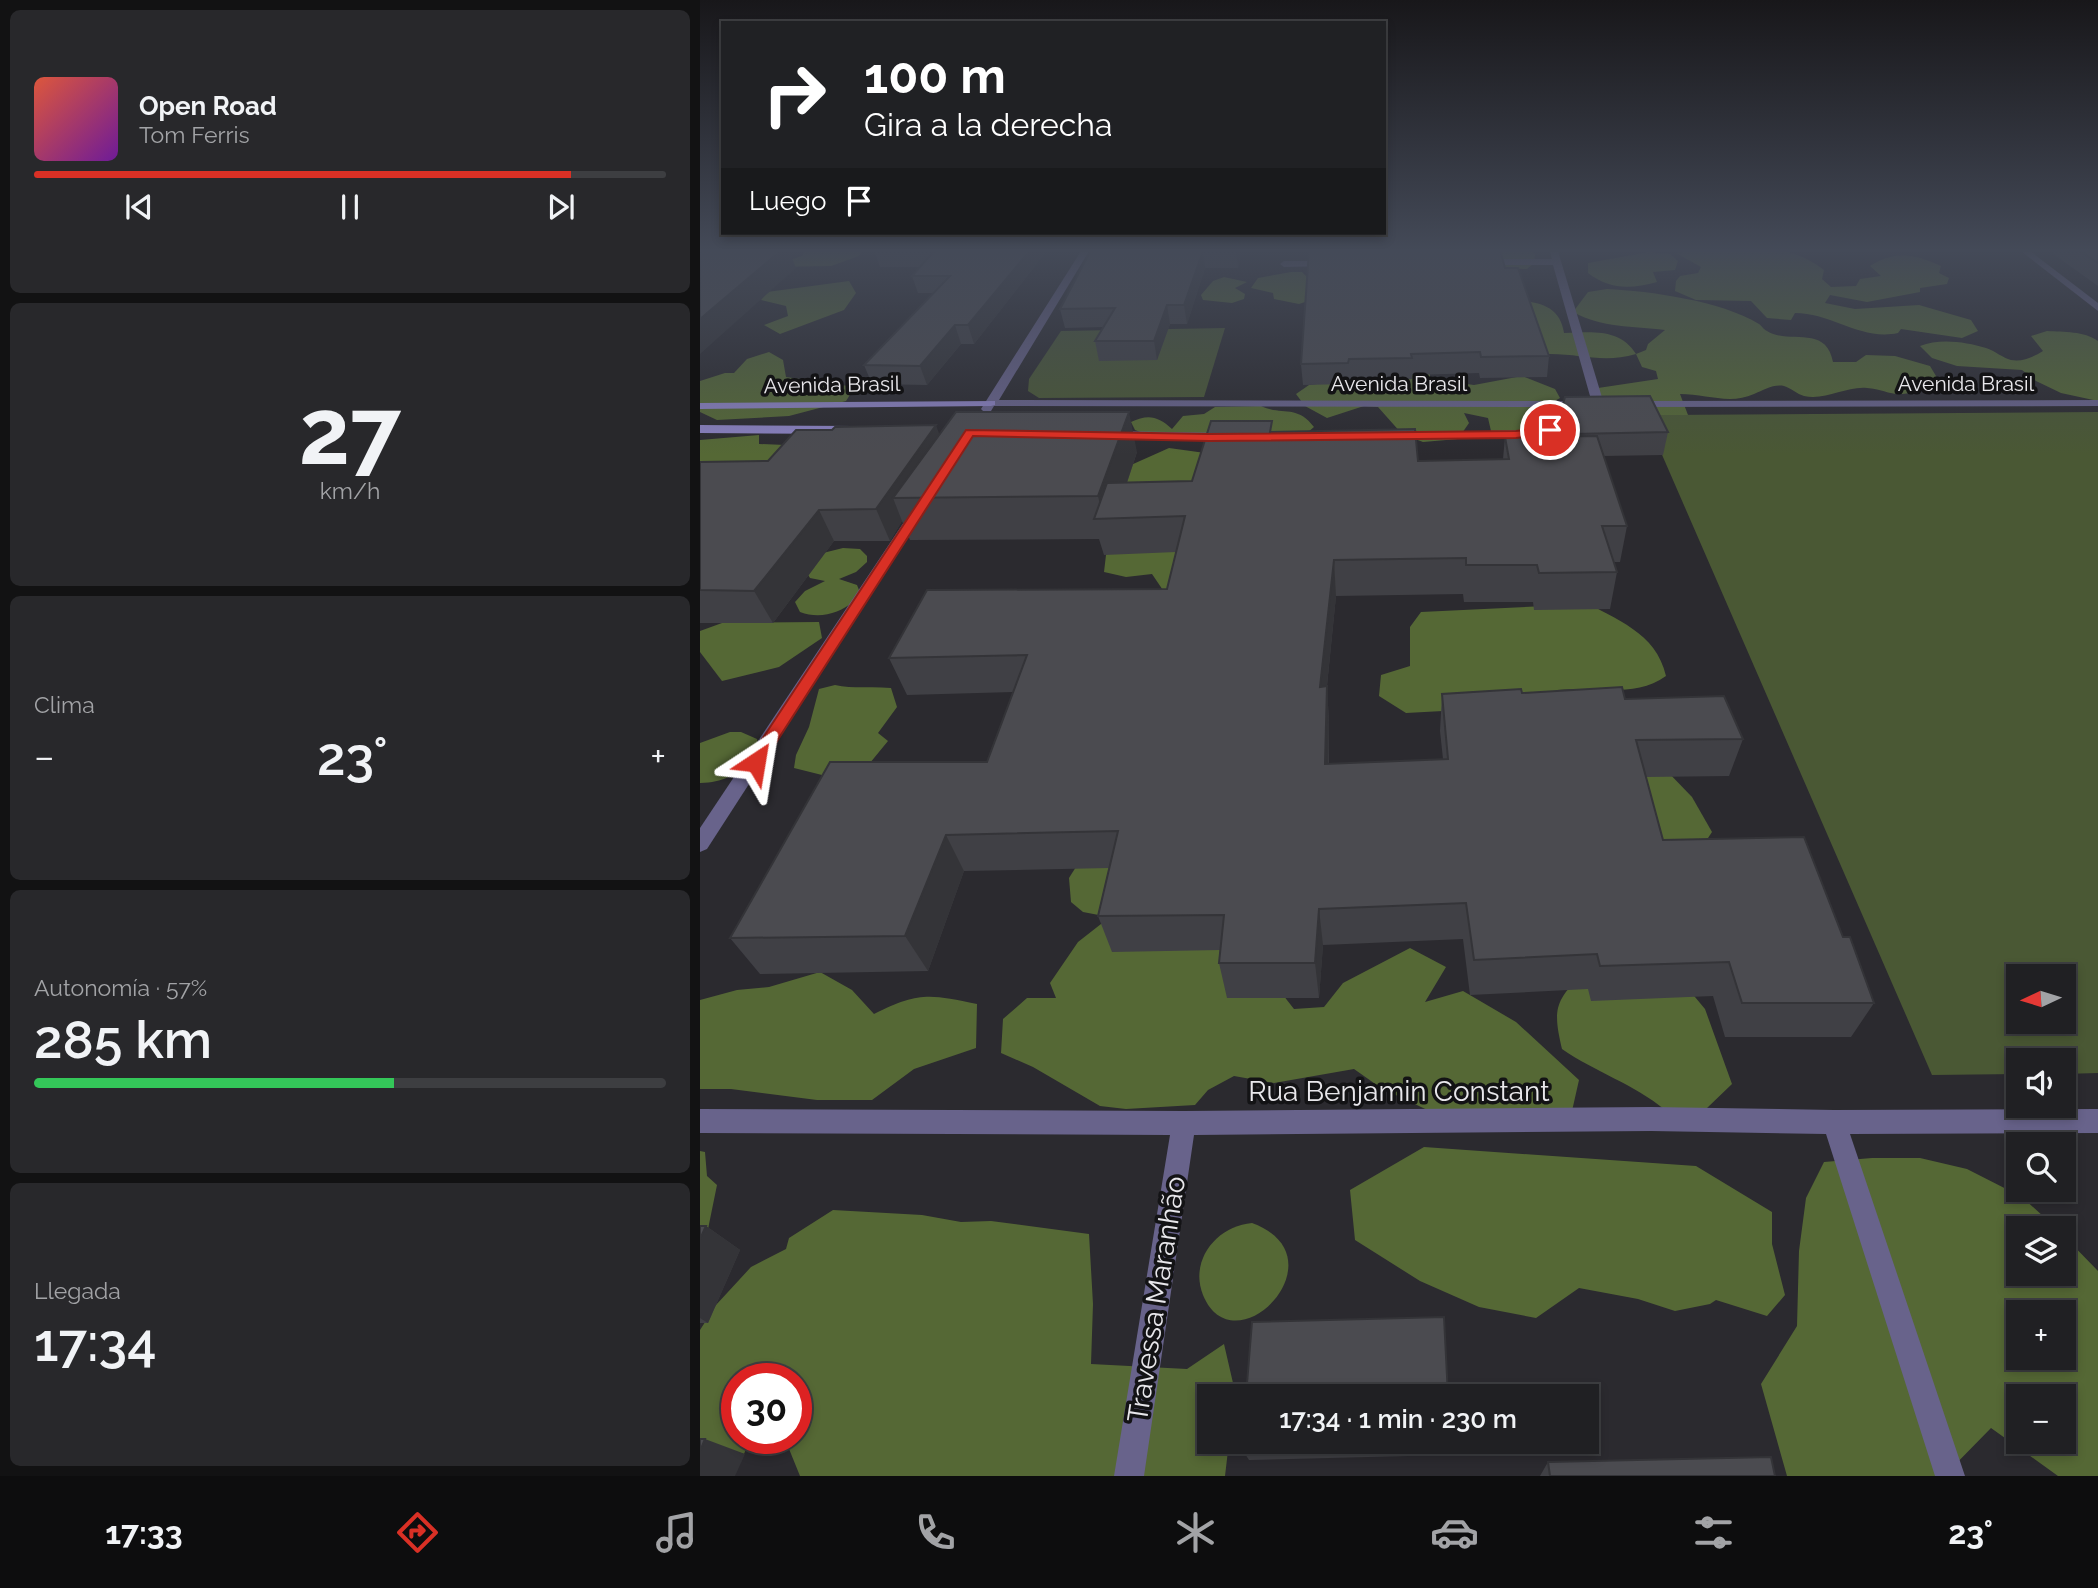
<!DOCTYPE html>
<html lang="es">
<meta charset="utf-8">
<style>
:root{--surface:#202023;--page:#28282b;--text:#f1f3f6;--muted:#a2a3a6;--line:#3d3e41;--accent:#d93025}
body{margin:0;font-family:Raleway,sans-serif;background:var(--page);color:var(--text);height:100vh;display:flex;flex-direction:column;font-size:26px;white-space:nowrap}
*{box-sizing:border-box;margin:0}
p{font-size:23px;color:var(--muted)}
.icon{flex:none;width:38px;height:38px;fill:none;stroke:currentColor;stroke-width:2;stroke-linecap:round;stroke-linejoin:round}
.map{position:relative;flex:1;overflow:hidden}
.sheet{display:flex;flex-direction:column;gap:10px;padding:10px;background:#121213;width:700px}
.sheet>*{flex:none}
.banner{position:absolute;left:21px;top:21px;width:665px;height:214px;border-radius:0px;box-shadow:0 4px 10px #0003,0 0 0 2px var(--line);background:#202124;color:#fff;overflow:hidden}
.needle{width:46px;rotate:266deg}
.controls{position:absolute;left:1306px;top:964px;display:grid;gap:14px}
.controls a{display:grid;place-items:center;width:70px;height:70px;border-radius:0px;background:var(--surface);box-shadow:0 4px 10px #0003,0 0 0 2px var(--line);font-size:35px}
.speed{position:absolute;left:21px;top:1363px;display:flex;gap:14px;font-size:35px;font-weight:700;text-align:center}
.speed>*{display:grid;place-content:center;width:91px;height:91px;border-radius:50%;background:var(--surface);box-shadow:0 4px 10px #0003,0 0 0 2px var(--line);line-height:1}
.speed .limit{border:10px solid #d22;background:#fff;color:#111}
.pin{position:absolute;display:grid;place-items:center;width:60px;height:60px;color:#fff;margin:-30px;border:4px solid #fff;border-radius:50%;box-shadow:0 2px 7px #0007}
.me{position:absolute;width:77px;margin:-38px;rotate:33deg;stroke-linejoin:round;filter:drop-shadow(0 0 5px #0008)}
.turn{display:flex;align-items:center;gap:24px;height:147px;padding:0 28px;font-size:32px}
.turn .icon{width:91px;height:91px;stroke-width:2.5}
.turn b{display:block;font-size:49px;line-height:60px}
.then{display:flex;align-items:center;height:66px;padding:0 28px;background:#0003;gap:14px;font-size:26px}
.big{font-size:52px;font-weight:600;line-height:1.1}
.sheet .widget{flex:1;display:flex;flex-direction:column;justify-content:center;gap:10px;min-width:0;padding:0 24px;border-radius:10px;background:var(--page)}
.sheet .dial{align-items:center;gap:0}
.dial b{font-size:91px;line-height:1}
.song{display:flex;align-items:center;gap:21px}
.cover{width:84px;height:84px;border-radius:10px;background:linear-gradient(135deg,hsl(10 70% 55%),hsl(280 70% 35%))}
.played{height:7px;border-radius:4px;background:linear-gradient(90deg,var(--accent) 85%,var(--line) 85%)}
.keys{display:flex;justify-content:space-around;direction:ltr}
.heat{display:flex;justify-content:space-between;align-items:center;font-size:38px;direction:ltr}
.charge{height:10px;border-radius:5px;background:linear-gradient(90deg,#34c759 57%,var(--line) 0)}
.trip{position:absolute;left:497px;top:1384px;width:402px;height:70px;border-radius:0px;background:var(--surface);box-shadow:0 4px 10px #0003,0 0 0 2px var(--line);font-weight:600;line-height:70px;text-align:center}
.menu{display:flex;height:112px;justify-content:space-around;align-items:center;background:#0d0d0e;color:var(--muted)}
.menu .icon{width:49px;height:49px}
.menu .selected{color:var(--accent)}
.menu b{font-size:32px;color:var(--text)}
main{display:flex;flex:1;min-height:0}
.map>svg:first-child{display:block}
</style>
<main>
<section class="sheet">
<div class="widget">
<div class="song"><i class="cover"></i><div><b>Open Road</b><p>Tom Ferris</p></div></div>
<div class="played"></div>
<div class="keys"><svg class="icon" aria-label="previous" viewBox="0 0 24 24"><path d="M18 5L8 12l10 7zM5 5v14"/></svg><svg class="icon" aria-label="pause" viewBox="0 0 24 24"><path d="M8 5v14M16 5v14"/></svg><svg class="icon" aria-label="next" viewBox="0 0 24 24"><path d="M6 5l10 7-10 7zM19 5v14"/></svg></div>
</div>
<div class="widget dial"><b>27</b><p>km/h</p></div>
<div class="widget"><p>Clima</p>
<div class="heat"><a>−</a><b class="big">23°</b><a>+</a></div>
</div>
<div class="widget"><p>Autonomía · 57%</p><b class="big">285 km</b><div class="charge"></div></div>
<div class="widget"><p>Llegada</p><b class="big">17:34</b></div>
</section>
<div class="map">
<svg width="1398" height="1476" viewBox="0 0 1398 1476">
<rect width="100%" height="100%" fill="#2b2a2f"/>
<g fill="#4a5834" fill-rule="evenodd">
<path d="M 525,328 L 504,397 L 339,398 L 328,391 L 329,379 L 361,331 Z"/>
<path d="M 1398,412 L 1398,1073 L 1363,1074 L 1363,1060 L 1318,1060 L 1318,1074 L 1232,1075 L 946,418 L 960,415 ZM 1318,976 L 1363,976 L 1363,1022 L 1318,1022 Z"/>
</g>
<g fill="#556835" fill-rule="evenodd">
<path d="M 107,248 L 163,248 L 159,256 L 131,266 L 68,267 L 102,256 Z"/>
<path d="M 795,248 L 850,248 L 832,251 L 835,255 L 834,263 L 827,269 L 787,268 L 797,250 Z"/>
<path d="M 1016,248 C 1058,248 1089,243 1124,270 L 1122,279 L 1131,287 L 1156,286 L 1160,279 L 1181,276 L 1170,266 C 1194,250 1216,254 1241,266 L 1239,273 L 1249,278 L 1247,284 L 1220,288 L 1220,292 L 1167,302 L 1130,295 L 1125,303 L 1155,309 L 1219,305 L 1271,320 L 1278,331 L 1262,338 L 1201,329 L 1198,333 C 1161,341 1132,313 1095,313 L 1091,320 L 1067,318 L 1051,301 L 996,300 L 975,291 L 976,281 L 980,276 L 998,273 L 1001,267 L 976,253 Z"/>
<path d="M 949,252 L 970,254 L 978,261 L 975,270 L 953,272 L 957,282 C 931,289 910,290 888,273 L 888,263 Z"/>
<path d="M 591,272 L 602,272 L 607,277 L 608,301 L 599,304 L 574,299 L 573,293 L 551,288 L 558,278 Z"/>
<path d="M 524,277 L 547,282 L 535,288 L 545,294 L 544,299 L 532,303 L 503,300 L 501,295 L 513,281 Z"/>
<path d="M 149,281 L 156,293 L 144,310 L 80,334 L 64,325 L 88,316 L 86,306 L 61,300 L 67,292 Z"/>
<path d="M 907,289 C 950,291 1022,301 1059,324 C 1062,326 1063,329 1067,331 C 1089,345 1126,324 1133,362 L 1156,362 L 1166,355 L 1195,356 L 1230,366 L 1239,381 C 1228,384 1219,390 1209,393 C 1193,397 1183,389 1167,388 C 1146,386 1125,401 1104,396 C 1097,394 1091,388 1084,386 C 1073,384 1064,390 1054,394 C 1030,405 1006,394 980,394 L 988,415 L 960,415 L 903,404 L 898,388 L 958,379 L 956,371 L 942,367 L 936,354 C 902,364 880,353 846,354 L 806,301 C 831,300 860,302 864,333 C 892,332 920,328 936,354 L 946,350 L 948,344 L 965,330 C 933,326 902,328 873,312 L 888,292 Z"/>
<path d="M 1347,331 C 1364,332 1384,331 1398,341 L 1398,401 L 1361,393 L 1336,381 L 1322,370 L 1257,366 L 1232,358 L 1220,346 C 1240,338 1266,342 1286,348 C 1295,351 1303,358 1311,360 C 1323,362 1333,357 1343,351 L 1331,336 Z"/>
<path d="M 69,352 L 83,360 L 86,377 L 155,387 L 146,401 L 89,416 L 17,420 L 0,412 L 0,381 L 25,373 L 34,373 L 47,359 Z"/>
<path d="M 730,372 L 730,379 L 774,385 L 822,376 L 855,389 L 860,398 L 836,412 L 849,423 L 838,437 L 812,436 L 791,431 L 788,418 L 764,413 L 769,423 L 758,439 L 723,442 L 702,434 L 678,407 L 664,406 L 627,418 L 605,406 L 596,394 L 609,385 L 649,380 L 659,395 L 667,376 Z"/>
<path d="M 561,406 C 582,416 597,404 614,427 L 608,432 L 448,435 L 435,430 L 431,422 C 448,414 458,416 472,429 L 483,416 L 504,414 L 515,407 Z"/>
<path d="M 59,435 L 59,444 L 109,446 L 0,493 L 0,440 Z"/>
<path d="M 469,448 L 527,456 L 517,489 L 424,488 L 422,469 Z"/>
<path d="M 415,543 L 483,543 L 471,602 L 452,574 L 426,577 L 404,572 L 406,555 Z"/>
<path d="M 143,548 L 160,549 L 167,556 L 167,562 L 156,572 L 139,579 L 157,585 L 159,590 L 154,601 C 139,614 119,619 100,612 L 95,602 L 105,591 L 125,581 L 110,578 L 107,573 L 123,553 Z"/>
<path d="M 880,599 C 916,620 956,632 966,676 C 934,699 893,686 857,690 L 862,713 L 743,711 L 706,713 L 679,696 L 681,675 L 710,666 L 710,627 L 721,612 L 845,606 Z"/>
<path d="M 119,622 L 122,638 L 79,667 L 22,681 L 0,652 L 0,631 L 22,623 Z"/>
<path d="M 135,685 C 153,689 172,686 191,688 L 197,707 L 178,733 L 188,741 L 165,769 L 126,776 L 94,768 L 96,755 L 109,727 L 119,689 Z"/>
<path d="M 30,732 L 41,732 L 57,739 L 59,745 C 42,770 32,782 0,783 L 0,743 Z"/>
<path d="M 881,765 L 964,768 L 992,797 L 1012,832 L 988,868 Z"/>
<path d="M 431,835 L 409,917 L 383,912 L 371,902 L 369,878 L 386,851 Z"/>
<path d="M 474,908 L 576,986 L 594,1009 L 624,1007 L 643,983 L 710,948 L 746,967 L 725,1002 L 763,991 L 816,1022 L 879,1080 L 872,1111 L 740,1116 L 681,1088 L 654,1069 L 574,1083 L 534,1076 L 508,1090 L 495,1105 L 426,1109 L 400,1106 L 333,1067 L 301,1053 L 303,1019 L 327,998 L 356,998 L 350,983 L 378,942 L 401,924 L 442,925 Z"/>
<path d="M 120,972 L 152,990 L 174,1014 C 218,992 229,994 277,1004 L 276,1048 L 214,1069 L 172,1100 L 117,1100 L 31,1089 L 0,1089 L 0,1000 L 37,990 L 69,987 Z"/>
<path d="M 880,977 L 985,985 L 1005,1009 L 1032,1084 L 1007,1108 L 965,1110 C 934,1084 895,1072 862,1049 C 854,1014 853,1002 880,977 Z"/>
<path d="M 724,1147 L 996,1166 L 1072,1212 L 1072,1244 L 1085,1295 L 1067,1316 L 1016,1300 L 1010,1304 L 975,1311 L 938,1299 L 879,1288 L 836,1318 L 779,1307 L 720,1281 L 655,1240 L 650,1190 Z"/>
<path d="M 0,1151 L 5,1152 L 7,1176 L 17,1185 L 7,1234 L 0,1236 Z"/>
<path d="M 1172,1158 L 1220,1158 L 1267,1169 L 1322,1197 L 1356,1228 L 1318,1228 L 1318,1274 L 1363,1274 L 1363,1235 L 1398,1271 L 1398,1476 L 1358,1476 L 1291,1428 L 1244,1476 L 1087,1476 L 1061,1384 L 1097,1326 L 1099,1251 L 1106,1198 L 1124,1162 ZM 1318,1312 L 1363,1312 L 1363,1358 L 1318,1358 ZM 1318,1396 L 1363,1396 L 1363,1442 L 1318,1442 Z"/>
<path d="M 133,1210 L 222,1215 L 261,1222 L 291,1221 L 389,1234 L 393,1304 L 391,1364 L 487,1369 L 524,1344 L 536,1396 L 509,1396 L 509,1442 L 529,1442 L 525,1476 L 100,1476 L 85,1439 L 96,1438 L 96,1379 L 37,1379 L 37,1438 L 50,1439 L 44,1454 L 15,1445 L 0,1445 L 0,1330 L 16,1305 L 51,1267 L 86,1249 L 89,1238 Z"/>
<path d="M 552,1223 C 645,1257 534,1371 503,1295 C 489,1260 517,1226 552,1223 Z"/>
</g>
<g fill="none" stroke-linecap="round" stroke-linejoin="round">
<g fill="#68638b" fill-rule="evenodd">
<path d="M 383,248 L 391,248 L 299,400 L 887,401 L 892,403 L 853,265 L 780,265 L 776,262 L 780,259 L 852,259 L 849,248 L 857,248 L 904,404 L 898,407 L 892,404 L 887,407 L 863,407 L 856,431 L 834,438 L 693,440 L 689,439 L 689,433 L 833,430 L 847,426 L 851,407 L 294,406 L 291,411 L 283,411 L 281,409 Z"/>
<path d="M 1317,248 L 1326,248 L 1398,303 L 1398,311 Z"/>
<path d="M 629,261 L 633,264 L 632,266 L 584,267 L 580,264 L 584,261 Z"/>
<path d="M 1398,400 L 1398,406 L 933,407 L 927,404 L 933,401 Z"/>
<path d="M 409,431 L 528,433 L 534,437 L 528,441 L 405,438 L 403,435 Z"/>
<path d="M 219,506 L 226,510 L 7,849 L 0,852 L 0,828 L 212,510 Z"/>
<path d="M 951,1107 L 1134,1110 L 1398,1109 L 1398,1133 L 1150,1134 L 1265,1476 L 1235,1476 L 1126,1134 L 951,1131 L 494,1135 L 444,1476 L 414,1476 L 470,1135 L 0,1133 L 0,1109 L 484,1111 Z"/>
</g>
<g fill="#8b82c1" fill-rule="evenodd">
<path d="M 295,401 L 295,405 L 291,406 L 0,409 L 0,403 Z"/>
<path d="M 0,425 L 154,426 L 160,430 L 154,434 L 0,433 Z"/>
</g>
</g>
<g fill="#404045">
<path d="M 177,248 L 349,248 L 274,344 L 261,344 L 227,385 L 172,384 L 164,365 L 233,293 L 218,293 L 212,276 L 220,267 L 180,267 L 174,250 Z"/>
<path d="M 392,248 L 542,248 L 538,268 L 505,268 L 487,324 L 470,324 L 457,360 L 399,361 L 395,341 L 403,327 L 365,328 L 360,309 Z"/>
<path d="M 610,248 L 796,248 L 805,268 L 849,356 L 847,377 L 780,378 L 779,373 L 712,375 L 712,379 L 649,380 L 649,384 L 603,385 L 601,364 Z"/>
<path d="M 1345,248 L 1398,248 L 1398,286 Z"/>
<path d="M 863,404 L 968,432 L 963,455 L 903,456 L 927,526 L 920,562 L 913,562 L 917,572 L 910,609 L 834,610 L 833,602 L 764,602 L 763,594 L 636,596 L 627,686 L 629,723 L 629,764 L 743,759 L 740,731 L 742,694 L 822,693 L 925,699 L 1043,739 L 1029,776 L 946,777 L 963,840 L 1143,937 L 1174,1003 L 1151,1037 L 1025,1037 L 1013,996 L 891,1001 L 888,989 L 770,995 L 763,939 L 623,945 L 619,998 L 527,998 L 519,963 L 520,950 L 412,952 L 398,916 L 409,868 L 264,871 L 228,971 L 60,974 L 30,938 L 287,762 L 313,692 L 207,695 L 189,658 L 467,589 L 476,552 L 404,555 L 399,539 L 210,540 L 202,521 L 190,541 L 134,541 L 73,623 L 0,623 L 0,462 L 68,461 L 239,435 L 437,452 L 427,483 L 492,481 L 573,432 L 718,461 L 803,459 L 805,437 L 864,437 L 860,427 Z"/>
<path d="M 0,1226 L 6,1226 L 40,1250 L 8,1323 L 0,1323 Z"/>
<path d="M 750,1442 L 748,1455 L 549,1460 L 542,1449 Z"/>
<path d="M 848,1462 L 1075,1476 L 840,1476 Z"/>
</g>
<g fill="#343438">
<path d="M 55,248 L 88,248 L 96,268 L 0,354 L 0,319 Z"/>
<path d="M 332,248 L 349,248 L 274,344 L 268,325 Z"/>
<path d="M 537,248 L 542,248 L 538,268 L 536,250 Z"/>
<path d="M 503,251 L 505,268 L 487,324 L 484,305 Z"/>
<path d="M 467,305 L 470,324 L 457,360 L 454,341 Z"/>
<path d="M 255,325 L 261,344 L 227,385 L 220,366 Z"/>
<path d="M 429,412 L 437,452 L 415,518 L 403,519 L 398,496 Z"/>
<path d="M 236,425 L 247,455 L 193,498 L 202,521 L 190,541 L 176,509 Z"/>
<path d="M 119,510 L 134,541 L 73,623 L 54,591 Z"/>
<path d="M 634,560 L 636,596 L 623,724 L 620,687 Z"/>
<path d="M 627,686 L 629,723 L 628,801 L 625,764 Z"/>
<path d="M 246,835 L 264,871 L 228,971 L 205,936 Z"/>
<path d="M 619,909 L 623,945 L 619,998 L 615,963 Z"/>
<path d="M 6,1226 L 40,1250 L 8,1323 L 0,1318 L 0,1239 Z"/>
<path d="M 0,1439 L 5,1439 L 45,1454 L 35,1476 L 0,1476 Z"/>
</g>
<g fill="#4b4b50" stroke="#343438" stroke-width="2">
<path d="M 0,248 L 84,248 L 0,319 Z"/>
<path d="M 177,248 L 332,248 L 268,325 L 255,325 L 220,366 L 164,365 L 250,276 L 212,276 L 235,250 L 174,250 Z"/>
<path d="M 392,248 L 537,248 L 536,250 L 503,251 L 484,305 L 467,305 L 454,341 L 395,341 L 415,308 L 360,309 Z"/>
<path d="M 1376,248 L 1398,248 L 1398,263 Z"/>
<path d="M 800,250 L 805,268 L 818,268 L 849,356 L 781,357 L 780,352 L 711,354 L 712,358 L 649,359 L 648,363 L 601,364 L 609,251 Z"/>
<path d="M 950,396 L 968,432 L 873,434 L 863,404 L 865,397 Z"/>
<path d="M 256,412 L 429,412 L 398,496 L 193,498 Z"/>
<path d="M 511,421 L 572,421 L 570,432 L 715,429 L 718,461 L 809,459 L 805,437 L 897,436 L 927,526 L 902,526 L 917,572 L 839,573 L 837,565 L 766,565 L 766,558 L 634,560 L 620,687 L 627,686 L 625,764 L 748,759 L 742,694 L 821,689 L 822,693 L 922,687 L 925,699 L 1024,696 L 1043,739 L 936,740 L 963,840 L 1104,837 L 1143,937 L 1150,937 L 1174,1003 L 1042,1003 L 1029,962 L 900,966 L 897,954 L 774,960 L 766,903 L 619,909 L 615,963 L 519,963 L 524,915 L 398,916 L 418,831 L 246,835 L 205,936 L 30,938 L 130,762 L 287,762 L 327,655 L 189,658 L 227,590 L 467,589 L 485,516 L 394,519 L 407,483 L 492,481 Z"/>
<path d="M 236,425 L 176,509 L 119,510 L 54,591 L 0,590 L 0,462 L 68,461 L 96,430 L 132,430 L 135,427 Z"/>
<path d="M 0,1226 L 6,1226 L 0,1239 Z"/>
<path d="M 744,1317 L 748,1396 L 546,1396 L 552,1322 Z"/>
<path d="M 0,1439 L 5,1439 L 0,1451 Z"/>
<path d="M 543,1442 L 750,1442 L 750,1443 L 542,1449 Z"/>
<path d="M 1071,1457 L 1075,1476 L 850,1476 L 848,1462 Z"/>
</g>
<linearGradient id="sky" x2="0" y2="1"><stop stop-color="#18171a"/><stop offset="0.55" stop-color="#444a58"/><stop offset="1" stop-color="#444a58" stop-opacity="0"/></linearGradient>
<rect width="1398" height="455" fill="url(#sky)"/>
<path fill="#d93025" stroke="#8d1f18" stroke-width="2" d="M 850,427 L 854,428 L 854,433 L 816,438 L 509,441 L 273,436 L 61,766 L 50,766 L 47,762 L 266,430 L 509,434 L 816,431 Z"/>
<g text-anchor="middle" stroke-width="7" stroke-linejoin="round" paint-order="stroke">
<g font-size="21" fill="#e8e7eb" stroke="#131315">
<text x="699" y="391">Avenida Brasil</text>
<text x="1266" y="391">Avenida Brasil</text>
<text transform="translate(132 385) rotate(-1)" y="7">Avenida Brasil</text>
</g>
<g font-size="28" fill="#e8e7eb" stroke="#131315">
<text x="699" y="1101">Rua Benjamin Constant</text>
<text transform="translate(456 1299) rotate(-81)" y="10">Travessa Maranhão</text>
</g>
</g>
</svg>
<div class="controls">
<a><svg class="needle" viewBox="-14 -14 28 28"><path d="M0-13l5 13h-10z" fill="#e53935"/><path d="M0 13l5-13h-10z" fill="#a2a3a6"/></svg></a>
<a><svg class="icon" aria-label="sound" viewBox="0 0 24 24"><path d="M4 9h4l5-4v14l-5-4H4zM17 9q2 3 0 6"/></svg></a>
<a><svg class="icon" aria-label="search" viewBox="0 0 24 24"><circle cx="10" cy="10" r="6"/><path d="M15 15l6 6"/></svg></a>
<a><svg class="icon" aria-label="layers" viewBox="0 0 24 24"><path d="M12 4l9 5-9 5-9-5zM3 14l9 5 9-5"/></svg></a>
<a>+</a>
<a>−</a>
</div>
<div class="speed"><div class="limit">30</div></div>
<div class="pin" style="left:850px;top:430px;background:#d93025"><svg class="icon" aria-label="arrive" viewBox="0 0 24 24"><path d="M6 21V4h12l-3 4 3 4H6"/></svg></div>
<svg class="me" style="left:56px;top:762px" viewBox="-20 -20 40 40"><path d="M0-17L14 15 0 8-14 15z" fill="#d93025" stroke="#fff" stroke-width="4"/></svg>
<div class="trip">17:34 · 1 min · 230 m</div>
<div class="banner">
<div class="turn"><svg class="icon" aria-label="right" viewBox="0 0 24 24"><path d="M7 20v-9h11M14 6l5 5-5 5"/></svg><div><b>100 m</b>Gira a la derecha</div></div>
<div class="then">Luego<svg class="icon" aria-label="arrive" viewBox="0 0 24 24"><path d="M6 21V4h12l-3 4 3 4H6"/></svg></div>
</div>
</div>
</main>
<nav class="menu">
<b>17:33</b>
<svg class="icon selected" aria-label="directions" viewBox="0 0 24 24"><path d="M12 3l9 9-9 9-9-9zM9 14v-3h6M13 9l2 2-2 2"/></svg>
<svg class="icon" aria-label="music" viewBox="0 0 24 24"><path d="M9 18V5l10-2v13"/><circle cx="6" cy="18" r="3"/><circle cx="16" cy="16" r="3"/></svg>
<svg class="icon" aria-label="phone" viewBox="0 0 24 24"><path d="M5 4h4l2 5-3 2q2 4 5 5l2-3 5 2v4C11 20 4 13 5 4z"/></svg>
<svg class="icon" aria-label="climate" viewBox="0 0 24 24"><path d="M12 3v18M4 7l16 10M4 17L20 7"/></svg>
<svg class="icon" aria-label="car" viewBox="0 0 24 24"><path d="M5 17H2v-5l4-1 3-4h7l3 4 3 1v5h-3M9 17h6M6 11h13"/><circle cx="7" cy="17" r="2"/><circle cx="17" cy="17" r="2"/></svg>
<svg class="icon" aria-label="filters" viewBox="0 0 24 24"><path d="M4 7h16M4 17h16"/><circle cx="9" cy="7" r="2"/><circle cx="15" cy="17" r="2"/></svg>
<b>23°</b>
</nav>
